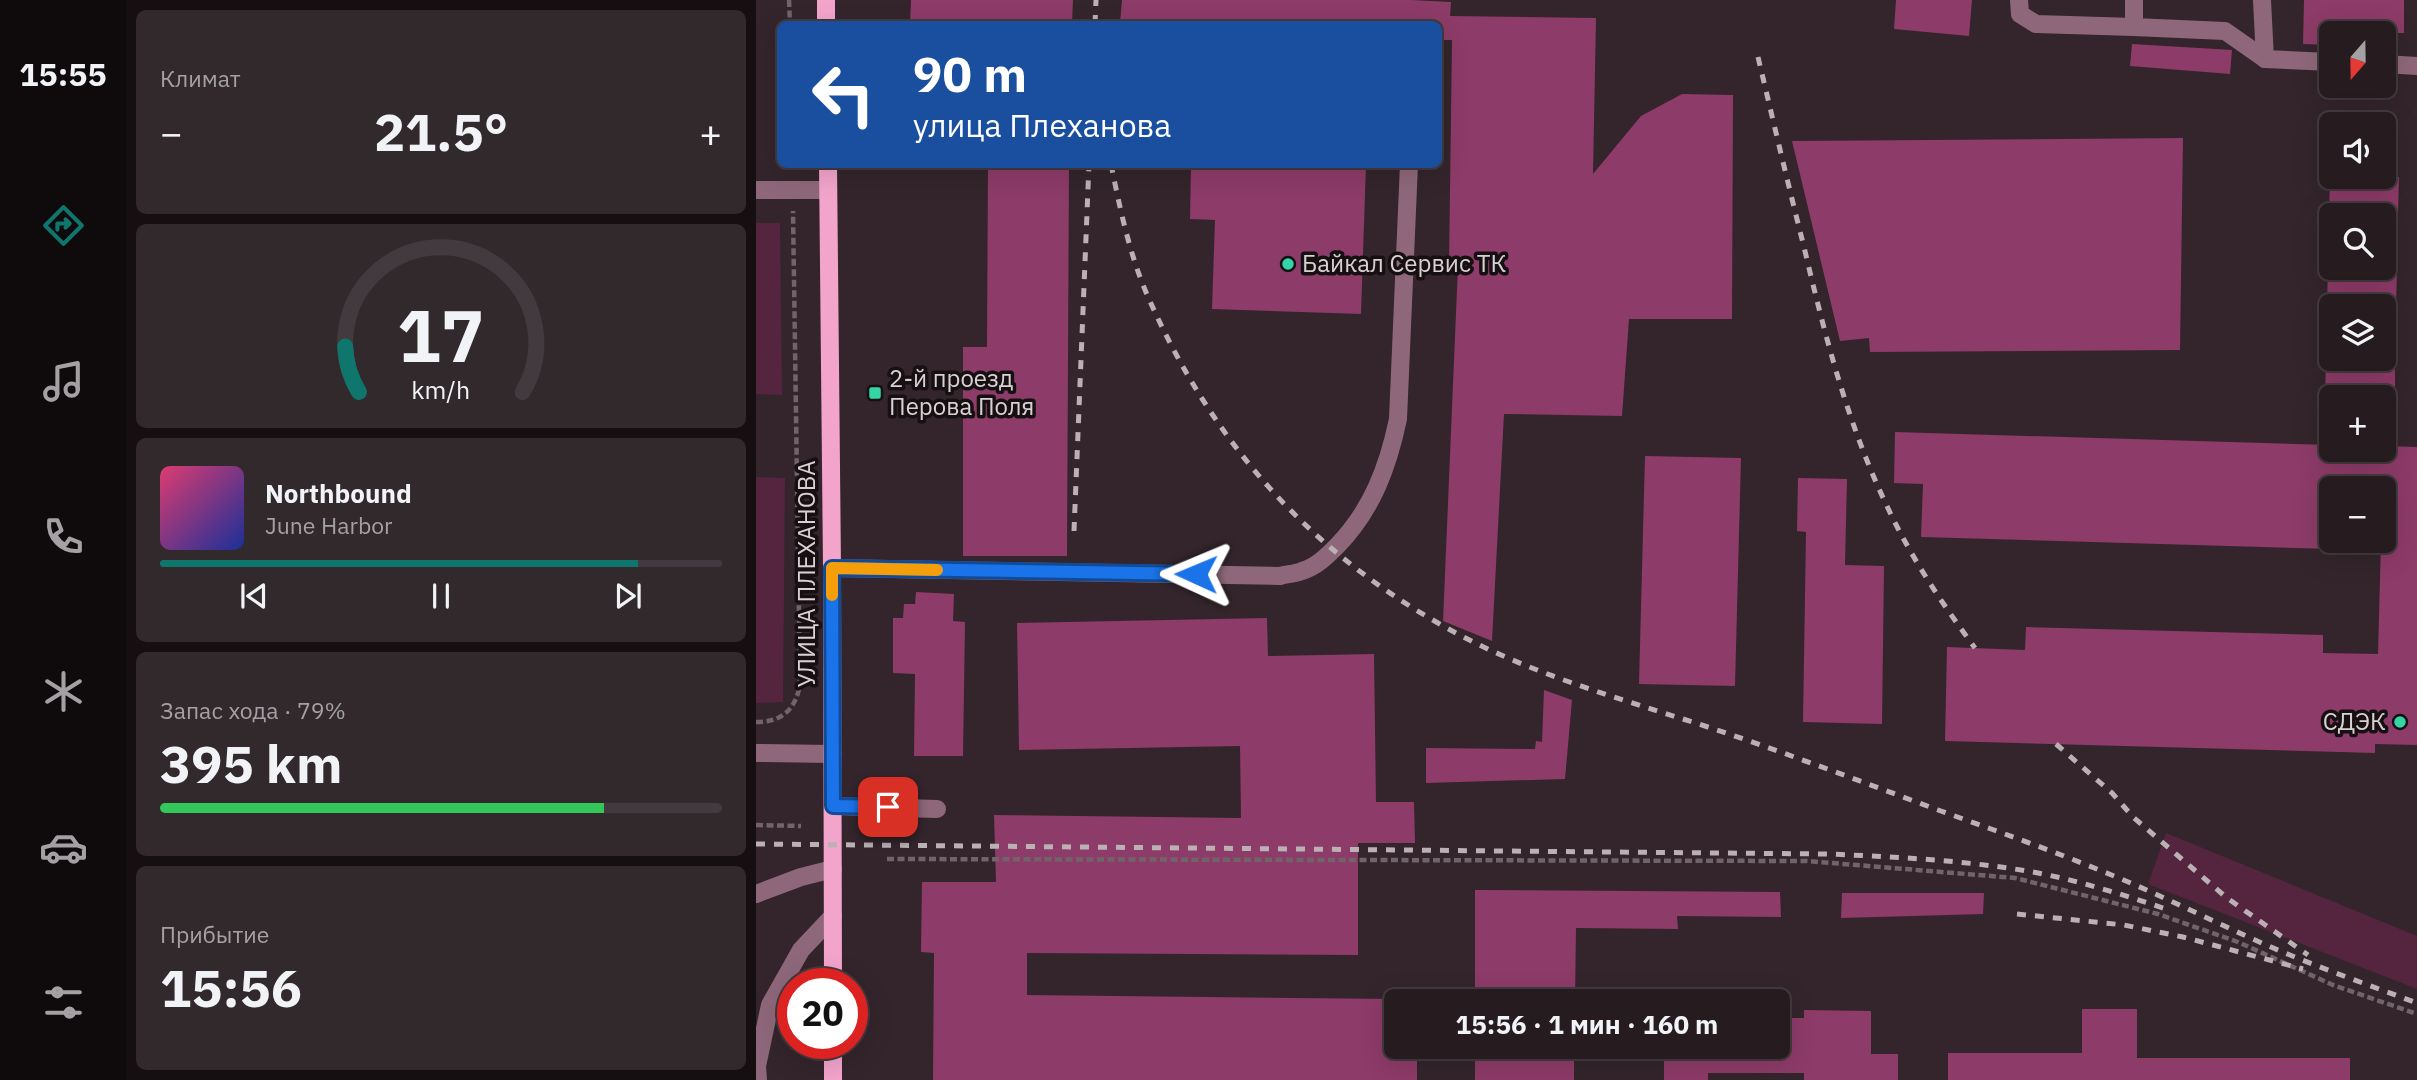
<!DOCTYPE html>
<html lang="ru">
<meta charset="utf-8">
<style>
:root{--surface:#261c20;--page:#32292d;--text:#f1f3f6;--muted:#a4a1a5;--line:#423a3e;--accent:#0f766e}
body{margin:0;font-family:"IBM Plex Sans",sans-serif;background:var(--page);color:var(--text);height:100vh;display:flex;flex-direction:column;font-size:26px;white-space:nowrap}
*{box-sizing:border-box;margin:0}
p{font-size:23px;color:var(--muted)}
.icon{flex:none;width:38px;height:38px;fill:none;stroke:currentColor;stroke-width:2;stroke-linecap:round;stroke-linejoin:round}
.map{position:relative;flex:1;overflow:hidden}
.side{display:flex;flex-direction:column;gap:10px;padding:10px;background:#150f12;width:630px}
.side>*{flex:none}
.guide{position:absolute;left:21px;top:21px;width:665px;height:147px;border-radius:10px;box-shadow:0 7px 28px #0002,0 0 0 2px var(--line);background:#1a4fa0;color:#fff;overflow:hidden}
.needle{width:46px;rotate:200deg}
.fabs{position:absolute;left:1563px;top:21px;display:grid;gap:14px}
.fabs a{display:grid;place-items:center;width:77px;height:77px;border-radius:10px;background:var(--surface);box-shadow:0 7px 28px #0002,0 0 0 2px var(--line);font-size:35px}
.speed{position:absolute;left:21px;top:968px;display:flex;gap:14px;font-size:35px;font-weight:700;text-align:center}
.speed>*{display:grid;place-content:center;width:91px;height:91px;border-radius:50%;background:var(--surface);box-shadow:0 7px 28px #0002,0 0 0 2px var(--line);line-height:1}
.speed .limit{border:10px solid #d22;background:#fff;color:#111}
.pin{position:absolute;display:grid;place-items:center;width:60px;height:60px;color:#fff;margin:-30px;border-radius:14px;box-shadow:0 4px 10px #0006}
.me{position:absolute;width:77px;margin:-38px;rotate:271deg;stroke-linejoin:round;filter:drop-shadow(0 0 5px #0008)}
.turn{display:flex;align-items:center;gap:24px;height:147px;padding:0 21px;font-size:32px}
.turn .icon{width:91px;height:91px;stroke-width:2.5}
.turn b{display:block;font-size:49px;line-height:60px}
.big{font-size:52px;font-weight:700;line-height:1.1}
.side .widget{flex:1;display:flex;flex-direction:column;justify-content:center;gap:10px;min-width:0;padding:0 24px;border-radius:10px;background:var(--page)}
.side .dial{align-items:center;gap:0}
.dial svg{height:182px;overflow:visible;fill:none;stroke:var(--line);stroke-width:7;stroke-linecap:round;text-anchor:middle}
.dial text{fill:var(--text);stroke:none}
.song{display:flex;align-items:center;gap:21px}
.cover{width:84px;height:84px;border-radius:10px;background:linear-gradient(135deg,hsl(340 70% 55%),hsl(230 70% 35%))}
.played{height:7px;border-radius:4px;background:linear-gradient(90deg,var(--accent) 85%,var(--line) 85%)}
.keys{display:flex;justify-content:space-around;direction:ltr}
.heat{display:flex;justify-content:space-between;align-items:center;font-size:38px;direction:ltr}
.charge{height:10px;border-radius:5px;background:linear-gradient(90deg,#34c759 79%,var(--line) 0)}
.trip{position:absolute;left:628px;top:989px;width:406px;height:70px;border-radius:10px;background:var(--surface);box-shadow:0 7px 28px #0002,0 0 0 2px var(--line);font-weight:700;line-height:70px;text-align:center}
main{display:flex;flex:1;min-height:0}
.tabs{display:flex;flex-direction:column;width:126px;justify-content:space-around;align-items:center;background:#0f0b0d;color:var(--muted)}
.tabs .icon{width:49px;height:49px}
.tabs .on{color:var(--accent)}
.tabs b{font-size:32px;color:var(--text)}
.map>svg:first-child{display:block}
</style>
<main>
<nav class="tabs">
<b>15:55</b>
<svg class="icon on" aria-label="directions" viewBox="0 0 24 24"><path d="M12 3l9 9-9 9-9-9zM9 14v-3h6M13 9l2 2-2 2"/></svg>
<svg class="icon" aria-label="music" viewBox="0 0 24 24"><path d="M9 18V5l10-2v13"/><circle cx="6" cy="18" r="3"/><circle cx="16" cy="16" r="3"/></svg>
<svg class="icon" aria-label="phone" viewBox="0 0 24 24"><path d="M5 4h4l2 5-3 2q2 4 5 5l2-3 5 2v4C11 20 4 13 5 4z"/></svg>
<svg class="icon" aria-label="climate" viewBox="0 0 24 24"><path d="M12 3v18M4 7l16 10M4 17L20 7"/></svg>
<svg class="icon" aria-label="car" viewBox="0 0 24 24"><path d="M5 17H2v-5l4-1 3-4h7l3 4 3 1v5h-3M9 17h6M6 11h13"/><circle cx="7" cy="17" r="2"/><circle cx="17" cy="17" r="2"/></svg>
<svg class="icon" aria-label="filters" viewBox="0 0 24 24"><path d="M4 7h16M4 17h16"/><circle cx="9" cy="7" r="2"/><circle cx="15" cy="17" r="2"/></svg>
</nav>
<section class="side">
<div class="widget"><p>Климат</p>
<div class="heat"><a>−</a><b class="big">21.5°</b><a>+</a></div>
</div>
<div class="widget dial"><svg viewBox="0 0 100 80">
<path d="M14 69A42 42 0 1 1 86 69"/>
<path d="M14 69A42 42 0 0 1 8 49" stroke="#0f766e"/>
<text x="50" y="56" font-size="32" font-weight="700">17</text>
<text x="50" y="72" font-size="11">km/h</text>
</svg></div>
<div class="widget">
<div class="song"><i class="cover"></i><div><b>Northbound</b><p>June Harbor</p></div></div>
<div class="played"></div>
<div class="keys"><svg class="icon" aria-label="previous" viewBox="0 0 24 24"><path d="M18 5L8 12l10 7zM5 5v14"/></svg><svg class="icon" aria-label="pause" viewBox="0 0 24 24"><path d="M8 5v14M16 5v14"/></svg><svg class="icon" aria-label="next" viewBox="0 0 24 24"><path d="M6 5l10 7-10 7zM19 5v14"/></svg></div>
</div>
<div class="widget"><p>Запас хода · 79%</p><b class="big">395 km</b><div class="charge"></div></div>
<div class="widget"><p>Прибытие</p><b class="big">15:56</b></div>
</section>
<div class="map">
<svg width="1661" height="1080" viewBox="0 0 1661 1080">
<rect width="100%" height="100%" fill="#33252b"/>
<g fill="#55253f">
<path d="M 0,223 L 24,223 L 26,395 L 0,394 Z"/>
<path d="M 0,477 L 29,478 L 27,702 L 0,703 Z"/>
<path d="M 1410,833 L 1661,936 L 1661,989 L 1392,884 Z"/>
</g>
<g fill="#8d3b68">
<path d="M 155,0 L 317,0 L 316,24 L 154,24 Z"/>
<path d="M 366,0 L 655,0 L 695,2 L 694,16 L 840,18 L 837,174 L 885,116 L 926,94 L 977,95 L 976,319 L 873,319 L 866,416 L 748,414 L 736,641 L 687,621 L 702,266 L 693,266 L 696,40 L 682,40 L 682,24 L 364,24 Z"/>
<path d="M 1140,0 L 1216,0 L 1213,36 L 1138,29 Z"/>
<path d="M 1548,0 L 1648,0 L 1648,33 L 1575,33 L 1575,45 L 1547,44 Z"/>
<path d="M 1376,44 L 1476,50 L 1474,74 L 1374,66 Z"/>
<path d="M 1427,138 L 1424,350 L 1114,352 L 1113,338 L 1084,341 L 1036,141 Z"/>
<path d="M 232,164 L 313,164 L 311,556 L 207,556 L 207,347 L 231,347 Z"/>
<path d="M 435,164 L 610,164 L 605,314 L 456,309 L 459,220 L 434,219 Z"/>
<path d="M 1574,177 L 1643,177 L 1642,215 L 1573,215 Z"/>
<path d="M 1572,268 L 1641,268 L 1640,306 L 1571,306 Z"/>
<path d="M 1570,359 L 1639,359 L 1639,397 L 1569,397 Z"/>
<path d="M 1139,432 L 1575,445 L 1575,450 L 1628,450 L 1628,446 L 1661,447 L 1661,745 L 1619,744 L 1619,753 L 1189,741 L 1191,647 L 1269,650 L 1270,627 L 1567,635 L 1567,653 L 1622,654 L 1625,541 L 1628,541 L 1628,488 L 1575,488 L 1575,549 L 1165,537 L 1167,484 L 1138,483 Z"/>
<path d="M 889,456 L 985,458 L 979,686 L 883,684 Z"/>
<path d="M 1042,478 L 1091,479 L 1089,565 L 1128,566 L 1126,724 L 1047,722 L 1050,532 L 1041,531 Z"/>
<path d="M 160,592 L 198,594 L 197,621 L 209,622 L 207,756 L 158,756 L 159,674 L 137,673 L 137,618 L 147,618 L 148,604 L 159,604 Z"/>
<path d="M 511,618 L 512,656 L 618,654 L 620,802 L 658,802 L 659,843 L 602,843 L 602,955 L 271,953 L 271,995 L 640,999 L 640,1046 L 661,1046 L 661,1080 L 177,1080 L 178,953 L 165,952 L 166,882 L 240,882 L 238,815 L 485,818 L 484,746 L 263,750 L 261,623 Z"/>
<path d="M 788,690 L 816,700 L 809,779 L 670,783 L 670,748 L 779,749 L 780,741 L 786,742 Z"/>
<path d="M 719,890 L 1024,892 L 1025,917 L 921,916 L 922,929 L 820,928 L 819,1001 L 719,1001 Z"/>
<path d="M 1086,893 L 1228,893 L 1227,914 L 1085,918 Z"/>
<path d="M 1326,1009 L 1381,1009 L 1381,1058 L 1594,1058 L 1594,1080 L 1192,1080 L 1192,1053 L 1326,1053 Z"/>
<path d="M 1048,1010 L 1115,1011 L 1115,1054 L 1142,1054 L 1142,1080 L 1048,1080 L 1048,1073 L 952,1073 L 952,1080 L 908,1080 L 908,1046 L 1022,1046 L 1022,1018 L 1048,1018 Z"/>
<rect x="719" y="1046" width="99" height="34"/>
</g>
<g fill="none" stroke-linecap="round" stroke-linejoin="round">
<g stroke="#716469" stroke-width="4.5" stroke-dasharray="7 3.5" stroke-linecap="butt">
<path d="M 33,0 L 34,24"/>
<path d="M 0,722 C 26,722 39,710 44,685 L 37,211"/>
<path d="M 0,825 L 45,826"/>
<path d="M 131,859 L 1051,861 L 1259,878 L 1402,914 L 1482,942 L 1577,985 L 1661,1014"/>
</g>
<g stroke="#8e687a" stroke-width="18">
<path d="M 1263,0 L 1264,14 L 1280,24 L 1378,27"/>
<path d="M 1378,0 L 1378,27 L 1469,31 L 1509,59"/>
<path d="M 1506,0 L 1509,59 L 1575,62"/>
<path d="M 1628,64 L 1661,66"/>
<path d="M 0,190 L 72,190"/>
<path d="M 76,568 L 524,576 C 531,574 539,574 546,571 C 560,567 571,556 581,546 C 616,510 632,467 642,419 L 653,164"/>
<path d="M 0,753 L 77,754"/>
<path d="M 77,806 L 181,809"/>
<path d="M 0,894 L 45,877 L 77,869"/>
<path d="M 2,1080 L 1,1066 L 14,1005 L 45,950 L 77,916"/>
</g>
<g stroke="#f3a4cb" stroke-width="18">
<path d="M 70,0 L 70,24"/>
<path d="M 72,164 L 76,568 L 77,984"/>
<path d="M 77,1043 L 77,1080"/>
</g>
<g stroke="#bbb0b4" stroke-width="5" stroke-dasharray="9 9" stroke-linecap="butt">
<path d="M 339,24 L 340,0"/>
<path d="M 1002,57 C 1017,120 1032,184 1048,247 C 1069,336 1091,422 1130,504 C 1154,556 1185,602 1219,648"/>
<path d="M 355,164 C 364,209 374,257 393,299 C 455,439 549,547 682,623 C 773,676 875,701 973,734 C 1043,758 1112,784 1182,810 C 1241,831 1300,852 1358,876 C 1409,897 1458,922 1508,944 C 1558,966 1610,984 1661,1003"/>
<path d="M 318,531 L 333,164"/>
<path d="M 1300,744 L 1356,793 L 1377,817 L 1471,898 L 1552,955"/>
<path d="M 0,844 L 1073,854 C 1139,857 1205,860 1271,871 C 1318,879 1365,894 1410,909"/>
<path d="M 1261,914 L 1368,925 L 1427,937 L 1547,969"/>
</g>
</g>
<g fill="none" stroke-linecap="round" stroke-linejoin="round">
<g stroke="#114b97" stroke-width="18">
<path id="route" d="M 132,807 L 77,806 L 76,568 L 440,574"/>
</g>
<use href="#route" stroke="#1a73e8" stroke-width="12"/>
<path stroke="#f59e0b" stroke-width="12" d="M 76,595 L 76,568 L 181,570"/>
</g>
<g fill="#35d4a7" stroke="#161013" stroke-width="2.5">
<circle cx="532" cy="264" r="7"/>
<rect x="112" y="386" width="14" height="14" rx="3.5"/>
<circle cx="1644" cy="722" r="7"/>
</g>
<g text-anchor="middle" stroke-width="7" stroke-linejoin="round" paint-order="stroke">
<g font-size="24" fill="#dad0d4" stroke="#161013" text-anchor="start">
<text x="546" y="272">Байкал Сервис ТК</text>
<text x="133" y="387">2-й проезд<tspan x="133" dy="28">Перова Поля</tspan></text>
<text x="1630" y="730" text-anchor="end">СДЭК</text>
</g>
<g font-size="24" fill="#dad0d4" stroke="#161013">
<text transform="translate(51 574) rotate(-90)" y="8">УЛИЦА ПЛЕХАНОВА</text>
</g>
</g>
</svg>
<div class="fabs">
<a><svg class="needle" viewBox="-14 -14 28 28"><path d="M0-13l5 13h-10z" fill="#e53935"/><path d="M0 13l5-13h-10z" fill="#a4a1a5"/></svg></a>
<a><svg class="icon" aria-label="sound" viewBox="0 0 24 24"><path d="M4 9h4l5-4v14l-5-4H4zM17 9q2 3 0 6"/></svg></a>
<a><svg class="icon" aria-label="search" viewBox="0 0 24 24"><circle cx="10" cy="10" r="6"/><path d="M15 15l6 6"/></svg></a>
<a><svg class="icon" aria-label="layers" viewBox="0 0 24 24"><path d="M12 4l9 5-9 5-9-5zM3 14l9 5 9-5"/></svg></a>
<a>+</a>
<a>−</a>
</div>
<div class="speed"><div class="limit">20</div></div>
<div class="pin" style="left:132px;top:807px;background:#d93025"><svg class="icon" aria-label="arrive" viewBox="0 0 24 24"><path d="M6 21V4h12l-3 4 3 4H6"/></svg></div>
<svg class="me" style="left:440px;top:574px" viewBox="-20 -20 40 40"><path d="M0-17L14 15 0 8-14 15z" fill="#1a73e8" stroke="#fff" stroke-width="4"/></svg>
<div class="trip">15:56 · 1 мин · 160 m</div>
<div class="guide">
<div class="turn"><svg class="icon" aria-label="left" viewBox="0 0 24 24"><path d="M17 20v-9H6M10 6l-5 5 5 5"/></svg><div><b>90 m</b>улица Плеханова</div></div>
</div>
</div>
</main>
